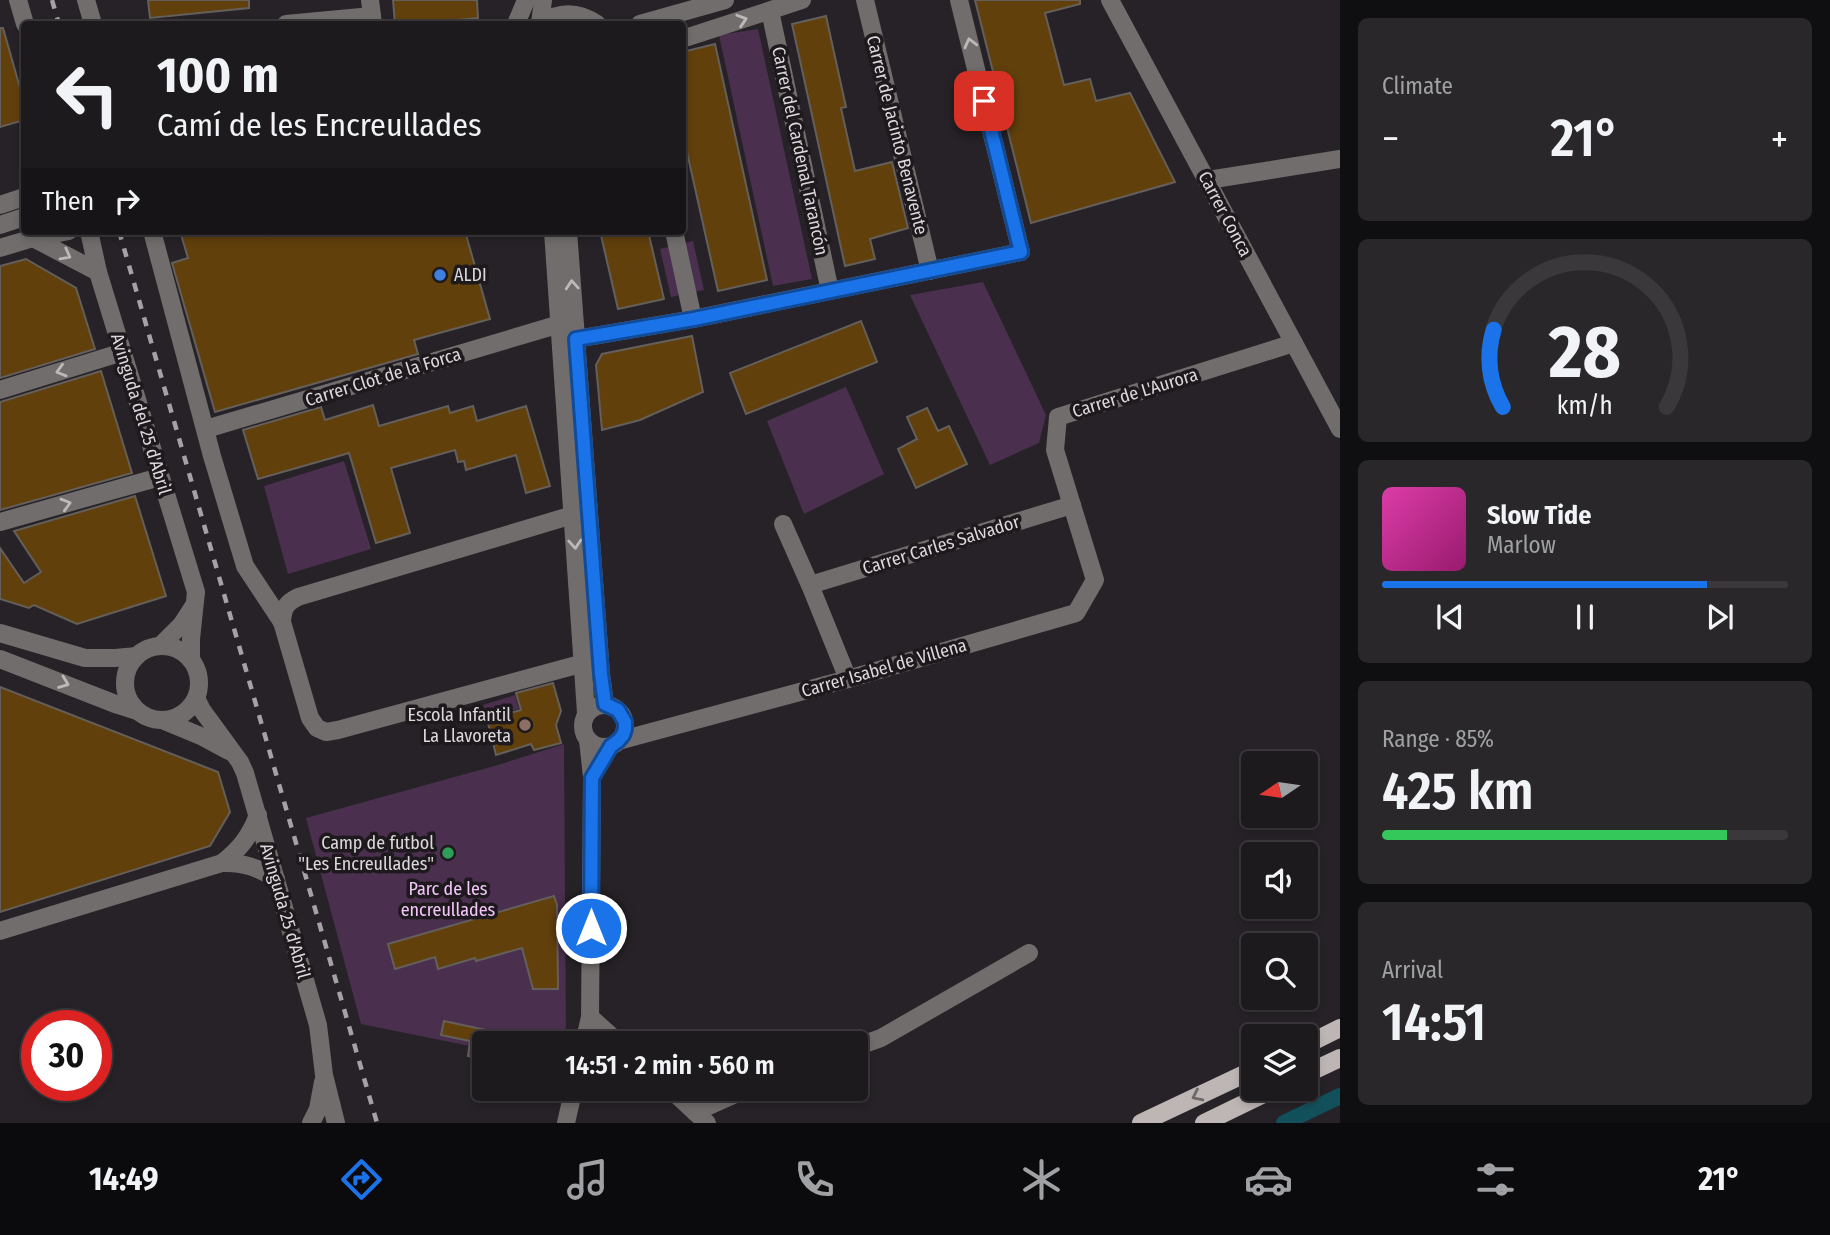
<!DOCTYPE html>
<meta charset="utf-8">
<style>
:root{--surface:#1c1a1d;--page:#29272a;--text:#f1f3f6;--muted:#a0a1a4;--line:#3a383b;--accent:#1a73e8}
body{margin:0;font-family:"Fira Sans Condensed",sans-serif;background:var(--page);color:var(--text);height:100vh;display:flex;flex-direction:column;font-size:26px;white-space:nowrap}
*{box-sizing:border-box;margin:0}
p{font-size:23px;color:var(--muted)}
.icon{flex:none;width:38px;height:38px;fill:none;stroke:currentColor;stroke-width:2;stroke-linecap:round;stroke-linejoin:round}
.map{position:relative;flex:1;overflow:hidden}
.side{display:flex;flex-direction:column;gap:18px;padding:18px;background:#0f0e10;width:490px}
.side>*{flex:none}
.top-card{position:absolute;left:21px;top:21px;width:665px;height:214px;border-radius:7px;box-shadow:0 4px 10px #0003,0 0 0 2px var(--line);background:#1c1a1d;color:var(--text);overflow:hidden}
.needle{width:46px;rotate:257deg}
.buttons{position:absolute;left:1241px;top:751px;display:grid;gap:14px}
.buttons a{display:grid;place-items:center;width:77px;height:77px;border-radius:7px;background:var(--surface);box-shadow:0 4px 10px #0003,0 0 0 2px var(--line);font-size:35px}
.speed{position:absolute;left:21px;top:1010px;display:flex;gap:14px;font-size:35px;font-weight:700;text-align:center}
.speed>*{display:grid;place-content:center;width:91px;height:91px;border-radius:50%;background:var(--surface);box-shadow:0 4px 10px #0003,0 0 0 2px var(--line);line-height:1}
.speed .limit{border:10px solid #d22;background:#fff;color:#111}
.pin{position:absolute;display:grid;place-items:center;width:60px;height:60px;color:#fff;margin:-30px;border-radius:14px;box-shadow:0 4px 10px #0006}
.me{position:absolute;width:77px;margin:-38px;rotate:0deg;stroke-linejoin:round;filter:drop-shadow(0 0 5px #0008)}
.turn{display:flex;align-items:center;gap:24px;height:147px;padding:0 21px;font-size:32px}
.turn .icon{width:91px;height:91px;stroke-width:2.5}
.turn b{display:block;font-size:49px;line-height:60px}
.then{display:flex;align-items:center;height:66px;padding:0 21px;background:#0003;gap:14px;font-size:26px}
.big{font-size:52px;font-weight:600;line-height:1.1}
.side .card{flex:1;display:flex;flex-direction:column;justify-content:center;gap:10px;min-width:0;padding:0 24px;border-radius:10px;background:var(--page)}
.side .dial{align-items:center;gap:0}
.dial svg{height:182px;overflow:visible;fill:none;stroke:var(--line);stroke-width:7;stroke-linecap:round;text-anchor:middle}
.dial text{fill:var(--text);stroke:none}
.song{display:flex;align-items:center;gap:21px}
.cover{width:84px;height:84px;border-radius:10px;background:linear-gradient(135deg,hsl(320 70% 55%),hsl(320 70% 35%))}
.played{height:7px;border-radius:4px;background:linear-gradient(90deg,var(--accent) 80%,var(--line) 80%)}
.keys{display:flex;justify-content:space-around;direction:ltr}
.heat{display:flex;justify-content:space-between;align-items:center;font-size:38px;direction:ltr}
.charge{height:10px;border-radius:5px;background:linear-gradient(90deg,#34c759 85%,var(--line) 0)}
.trip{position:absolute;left:472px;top:1031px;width:396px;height:70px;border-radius:7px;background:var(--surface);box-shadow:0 4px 10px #0003,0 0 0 2px var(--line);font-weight:600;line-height:70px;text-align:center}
.tabs{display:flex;height:112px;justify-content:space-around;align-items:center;background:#0b0a0c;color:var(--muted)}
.tabs .icon{width:49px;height:49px}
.tabs .current{color:var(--accent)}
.tabs b{font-size:32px;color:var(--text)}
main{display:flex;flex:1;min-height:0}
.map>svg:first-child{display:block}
</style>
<main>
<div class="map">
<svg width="1340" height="1123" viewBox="0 0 1340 1123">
<rect width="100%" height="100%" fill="#262227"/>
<g fill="#4a2f4e">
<path d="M 758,29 L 812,279 L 773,286 L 719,35 Z"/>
<path d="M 693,241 L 704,290 L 671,297 L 660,249 Z"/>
<path d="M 983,282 L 1046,415 L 1039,443 L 990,465 L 910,295 Z"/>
<path d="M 846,387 L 884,474 L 804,514 L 767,421 Z"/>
<path d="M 344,461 L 371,549 L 288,574 L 264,486 Z"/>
<path d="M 515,695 L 519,709 L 487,718 L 483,705 Z"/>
<path d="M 564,744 L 566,1043 L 485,1043 L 485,1049 L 361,1024 L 306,818 L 498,765 Z"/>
</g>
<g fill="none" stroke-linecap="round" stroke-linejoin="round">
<path stroke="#12515c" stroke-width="16" d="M 1284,1123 L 1340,1096"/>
</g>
<g fill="#61400c" stroke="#645f5a" stroke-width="2">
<path d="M 148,0 L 249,0 L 249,8 L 150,18 Z"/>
<path d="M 393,0 L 477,0 L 478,18 L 417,24 L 395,24 Z"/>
<path d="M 975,0 L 1080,0 L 1080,4 L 1045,13 L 1064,85 L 1090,79 L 1096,101 L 1130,93 L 1175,182 L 1031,223 Z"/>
<path d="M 826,16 L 846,107 L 841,108 L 855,171 L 892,162 L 908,228 L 870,239 L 875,259 L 845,266 L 792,24 Z"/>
<path d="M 0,28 L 3,28 L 24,102 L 24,120 L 0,127 Z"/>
<path d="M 715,44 L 767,280 L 718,291 L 682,130 L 682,52 Z"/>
<path d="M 180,231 L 266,231 L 266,236 L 283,231 L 465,231 L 490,319 L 414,340 L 418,354 L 215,412 L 172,263 L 188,258 Z"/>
<path d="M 600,231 L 648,231 L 664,299 L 618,309 Z"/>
<path d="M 26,259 L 76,288 L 95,349 L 0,378 L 0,266 Z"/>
<path d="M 861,321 L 877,362 L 746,414 L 730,373 Z"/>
<path d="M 692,336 L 703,392 L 640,420 L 602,430 L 596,365 L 602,354 Z"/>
<path d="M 101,371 L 132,473 L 0,510 L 0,402 Z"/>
<path d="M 373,405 L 379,426 L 448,406 L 450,413 L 473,406 L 477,421 L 526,406 L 550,486 L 526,493 L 516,455 L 466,470 L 464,461 L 458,462 L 455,450 L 391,468 L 410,533 L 376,543 L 349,453 L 258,479 L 243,430 L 321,407 L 325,420 Z"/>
<path d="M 927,408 L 938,431 L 949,426 L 967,464 L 916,488 L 898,449 L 917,439 L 907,417 Z"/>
<path d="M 135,496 L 166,596 L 77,624 L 34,605 L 29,608 L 0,599 L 0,548 L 24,583 L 41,572 L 14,531 Z"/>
<path d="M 553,683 L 561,711 L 556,725 L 561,743 L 534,750 L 531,744 L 496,755 L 487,719 L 521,710 L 516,693 Z"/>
<path d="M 0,687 L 218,772 L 230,812 L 210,846 L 0,912 Z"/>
<path d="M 554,896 L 557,905 L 558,989 L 533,989 L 522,948 L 476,961 L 475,958 L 438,969 L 435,957 L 395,969 L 388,944 Z"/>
<path d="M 444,1021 L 500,1033 L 498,1043 L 485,1043 L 485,1059 L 468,1056 L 470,1041 L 441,1035 Z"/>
</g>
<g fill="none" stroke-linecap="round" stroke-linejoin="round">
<g stroke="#706d6c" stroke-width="18">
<path d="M 18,0 L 25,24"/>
<path d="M 86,0 L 93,24"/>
<path d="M 370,0 L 373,24"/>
<path d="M 865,0 L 930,271"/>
<path d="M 1110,0 L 1340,429"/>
<path d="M 770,11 L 830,291"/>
<path d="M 286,24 L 372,16"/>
<path d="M 516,24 L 526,0"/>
<path d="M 539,24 C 559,11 578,11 597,24"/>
<path d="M 540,24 L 543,0"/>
<path d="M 640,24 L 725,0"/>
<path d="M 682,39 L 802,0"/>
<path d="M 1208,180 L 1340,159"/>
<path d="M 0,205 L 24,197"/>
<path d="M 0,225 L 24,217"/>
<path d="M 89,231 L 98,272 L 196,592 L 191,639 L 191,660"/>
<path d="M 152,231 L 212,456 L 245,566 L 282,622"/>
<path d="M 553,231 L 586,713"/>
<path d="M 568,231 L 601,674 L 605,704"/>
<path d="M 674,231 L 693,319"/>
<path d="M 33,238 L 98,272"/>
<path d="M 0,248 L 33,238 L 69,231"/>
<path d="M 576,339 L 693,319 L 1021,252 L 959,0"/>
<path d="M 0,390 L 123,352"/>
<path d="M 206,429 L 560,324"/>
<path d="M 573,515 L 298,597 C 286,603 283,608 282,622 L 310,718 L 317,728 L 326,732 L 338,730 L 584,663"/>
<path d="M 0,522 L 160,477"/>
<path d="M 783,524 L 810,585 L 848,679"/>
<path d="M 810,585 L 1072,505"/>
<path d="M 0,633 L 85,658 L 115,658 L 137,656"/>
<path d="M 160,646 L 182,624 L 193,607"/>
<circle cx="162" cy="683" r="37"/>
<path d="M 0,659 L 118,705 L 137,711"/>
<path d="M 196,698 L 202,710 L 240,762 L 245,773 L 318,1025 L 324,1075 L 336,1123"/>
<circle cx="604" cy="726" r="21"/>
<path d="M 162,720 L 203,737 L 229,751"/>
<path d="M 618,741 L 848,679 L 1076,613 L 1095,580 L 1055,450 L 1058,417 L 1294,343"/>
<path d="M 222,863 C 240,849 250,836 258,815"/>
<path d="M 0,931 L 222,863 C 243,862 259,868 276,879"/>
<path d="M 590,1017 L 619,1043"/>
<path d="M 584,1043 L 590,1017 L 592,777 L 588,740"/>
<path d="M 856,1047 L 881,1038 L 1029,953"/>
<path d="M 669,1088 L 707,1123"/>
<path d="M 695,1112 L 749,1088"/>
<path d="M 311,1123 L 318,1109 L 323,1082"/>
<path d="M 566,1123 L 574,1088"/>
</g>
<g stroke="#beb6b4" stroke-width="18">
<path d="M 1306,1045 L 1340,1028"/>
<path d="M 1306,1074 L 1340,1058"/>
<path d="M 1141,1123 L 1253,1070"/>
<path d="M 1204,1123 L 1276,1088"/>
</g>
<g stroke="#a5a2a6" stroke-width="4.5" stroke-dasharray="9 9" stroke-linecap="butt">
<path d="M 52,0 L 59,24"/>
<path d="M 119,231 L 377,1123"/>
</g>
</g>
<defs><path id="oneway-chevron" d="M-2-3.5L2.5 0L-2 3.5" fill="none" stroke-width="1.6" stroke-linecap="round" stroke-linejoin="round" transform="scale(1.75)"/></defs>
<g stroke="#bcb9ba">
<use href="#oneway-chevron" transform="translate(742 20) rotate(-18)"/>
<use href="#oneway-chevron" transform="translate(970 43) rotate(-104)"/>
<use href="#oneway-chevron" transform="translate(66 255) rotate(28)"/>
<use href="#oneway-chevron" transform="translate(572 285) rotate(-94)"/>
<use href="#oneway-chevron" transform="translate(61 371) rotate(163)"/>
<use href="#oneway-chevron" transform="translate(66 504) rotate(-16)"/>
<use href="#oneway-chevron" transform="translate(575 544) rotate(86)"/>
<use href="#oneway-chevron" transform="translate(64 683) rotate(21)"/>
</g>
<use stroke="#6e6868" href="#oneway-chevron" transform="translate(1197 1096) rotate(154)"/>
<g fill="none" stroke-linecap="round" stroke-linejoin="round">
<g stroke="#114b97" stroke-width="18">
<path id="route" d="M 591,928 L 592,778 L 611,746 L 618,741 L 623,735 L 625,729 L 625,722 L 618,710 L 605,704 L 601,674 L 576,339 L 694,319 L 1021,252 L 984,101"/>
</g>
<use href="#route" stroke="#1a73e8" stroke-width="12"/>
</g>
<circle fill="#3f7fe0" stroke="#1d191d" stroke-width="2.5" cx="440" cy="275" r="7"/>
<circle fill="#8d6e63" stroke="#1d191d" stroke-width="2.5" cx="525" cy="725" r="7"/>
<circle fill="#2e9e5b" stroke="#1d191d" stroke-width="2.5" cx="448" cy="853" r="7"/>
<g text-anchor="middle" stroke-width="7" stroke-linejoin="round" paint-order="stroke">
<g font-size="18" fill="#dcd9dc" stroke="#1d191d">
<text transform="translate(897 135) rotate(76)" y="6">Carrer de Jacinto Benavente</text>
<text transform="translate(800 151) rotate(78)" y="6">Carrer del Cardenal Tarancón</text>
<text transform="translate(1225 214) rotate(62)" y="6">Carrer Conca</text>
<text transform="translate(383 377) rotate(-17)" y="6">Carrer Clot de la Forca</text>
<text transform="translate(1135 393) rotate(-17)" y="6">Carrer de L'Aurora</text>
<text transform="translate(141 414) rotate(73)" y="6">Avinguda del 25 d'Abril</text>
<text transform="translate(941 545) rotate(-17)" y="6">Carrer Carles Salvador</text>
<text transform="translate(884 668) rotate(-16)" y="6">Carrer Isabel de Villena</text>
<text transform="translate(285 911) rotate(74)" y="6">Avinguda 25 d'Abril</text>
</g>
<g font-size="18" fill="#dcd9dc" stroke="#1d191d" text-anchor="end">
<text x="454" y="281" text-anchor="start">ALDI</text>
<text x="511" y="721">Escola Infantil<tspan x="511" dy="21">La Llavoreta</tspan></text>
<text x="434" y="849">Camp de futbol<tspan x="434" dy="21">"Les Encreullades"</tspan></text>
</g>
<g font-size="18" fill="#f4c6fb" stroke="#1d191d">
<text x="448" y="895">Parc de les<tspan x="448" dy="21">encreullades</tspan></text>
</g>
</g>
</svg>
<div class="buttons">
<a><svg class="needle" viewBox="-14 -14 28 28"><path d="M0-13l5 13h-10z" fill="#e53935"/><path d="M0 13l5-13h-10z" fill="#a0a1a4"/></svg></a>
<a><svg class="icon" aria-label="sound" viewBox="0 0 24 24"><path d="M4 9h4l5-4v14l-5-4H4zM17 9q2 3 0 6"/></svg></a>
<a><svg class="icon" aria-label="search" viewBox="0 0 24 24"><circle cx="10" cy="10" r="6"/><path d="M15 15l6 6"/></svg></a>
<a><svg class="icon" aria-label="layers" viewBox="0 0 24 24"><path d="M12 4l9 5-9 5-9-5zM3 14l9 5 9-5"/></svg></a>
</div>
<div class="speed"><div class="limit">30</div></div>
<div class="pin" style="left:984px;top:101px;background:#d93025"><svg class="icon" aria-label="arrive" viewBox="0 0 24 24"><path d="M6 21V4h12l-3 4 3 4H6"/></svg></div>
<svg class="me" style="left:591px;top:928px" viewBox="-20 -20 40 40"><circle r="17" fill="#1a73e8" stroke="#fff" stroke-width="3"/><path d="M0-11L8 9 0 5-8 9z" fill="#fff"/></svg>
<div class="trip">14:51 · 2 min · 560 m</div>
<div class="top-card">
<div class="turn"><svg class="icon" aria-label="left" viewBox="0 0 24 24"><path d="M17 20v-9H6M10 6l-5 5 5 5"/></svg><div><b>100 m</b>Camí de les Encreullades</div></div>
<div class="then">Then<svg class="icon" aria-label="right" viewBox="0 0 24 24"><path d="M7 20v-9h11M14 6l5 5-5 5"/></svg></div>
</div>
</div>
<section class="side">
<div class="card"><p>Climate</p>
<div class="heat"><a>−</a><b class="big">21°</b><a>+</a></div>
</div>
<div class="card dial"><svg viewBox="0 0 100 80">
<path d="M14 69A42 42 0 1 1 86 69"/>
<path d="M14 69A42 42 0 0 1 10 35" stroke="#1a73e8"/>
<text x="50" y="56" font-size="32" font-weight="700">28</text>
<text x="50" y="72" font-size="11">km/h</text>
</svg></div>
<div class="card">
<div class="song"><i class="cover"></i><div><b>Slow Tide</b><p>Marlow</p></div></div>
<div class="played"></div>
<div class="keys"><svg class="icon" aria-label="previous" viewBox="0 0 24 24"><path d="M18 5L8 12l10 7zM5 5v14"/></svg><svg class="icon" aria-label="pause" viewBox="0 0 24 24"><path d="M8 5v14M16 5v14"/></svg><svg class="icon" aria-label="next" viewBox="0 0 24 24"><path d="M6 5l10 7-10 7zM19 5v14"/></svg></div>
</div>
<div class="card"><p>Range · 85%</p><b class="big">425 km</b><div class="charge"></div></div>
<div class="card"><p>Arrival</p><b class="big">14:51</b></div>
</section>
</main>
<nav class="tabs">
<b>14:49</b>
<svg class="icon current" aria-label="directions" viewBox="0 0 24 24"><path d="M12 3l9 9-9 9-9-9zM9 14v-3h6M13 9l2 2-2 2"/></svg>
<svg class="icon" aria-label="music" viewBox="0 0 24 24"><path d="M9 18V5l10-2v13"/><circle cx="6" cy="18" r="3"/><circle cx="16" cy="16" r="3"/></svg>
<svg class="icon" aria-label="phone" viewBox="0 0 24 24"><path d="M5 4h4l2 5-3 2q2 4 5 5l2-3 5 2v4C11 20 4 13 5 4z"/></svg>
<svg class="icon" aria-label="climate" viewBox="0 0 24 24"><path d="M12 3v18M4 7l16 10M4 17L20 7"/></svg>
<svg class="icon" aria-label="car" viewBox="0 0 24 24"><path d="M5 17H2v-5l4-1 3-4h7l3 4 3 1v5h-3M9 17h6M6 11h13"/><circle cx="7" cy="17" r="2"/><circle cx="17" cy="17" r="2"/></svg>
<svg class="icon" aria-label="filters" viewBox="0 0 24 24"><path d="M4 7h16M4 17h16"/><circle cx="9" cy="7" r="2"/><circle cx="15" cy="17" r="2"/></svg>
<b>21°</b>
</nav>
